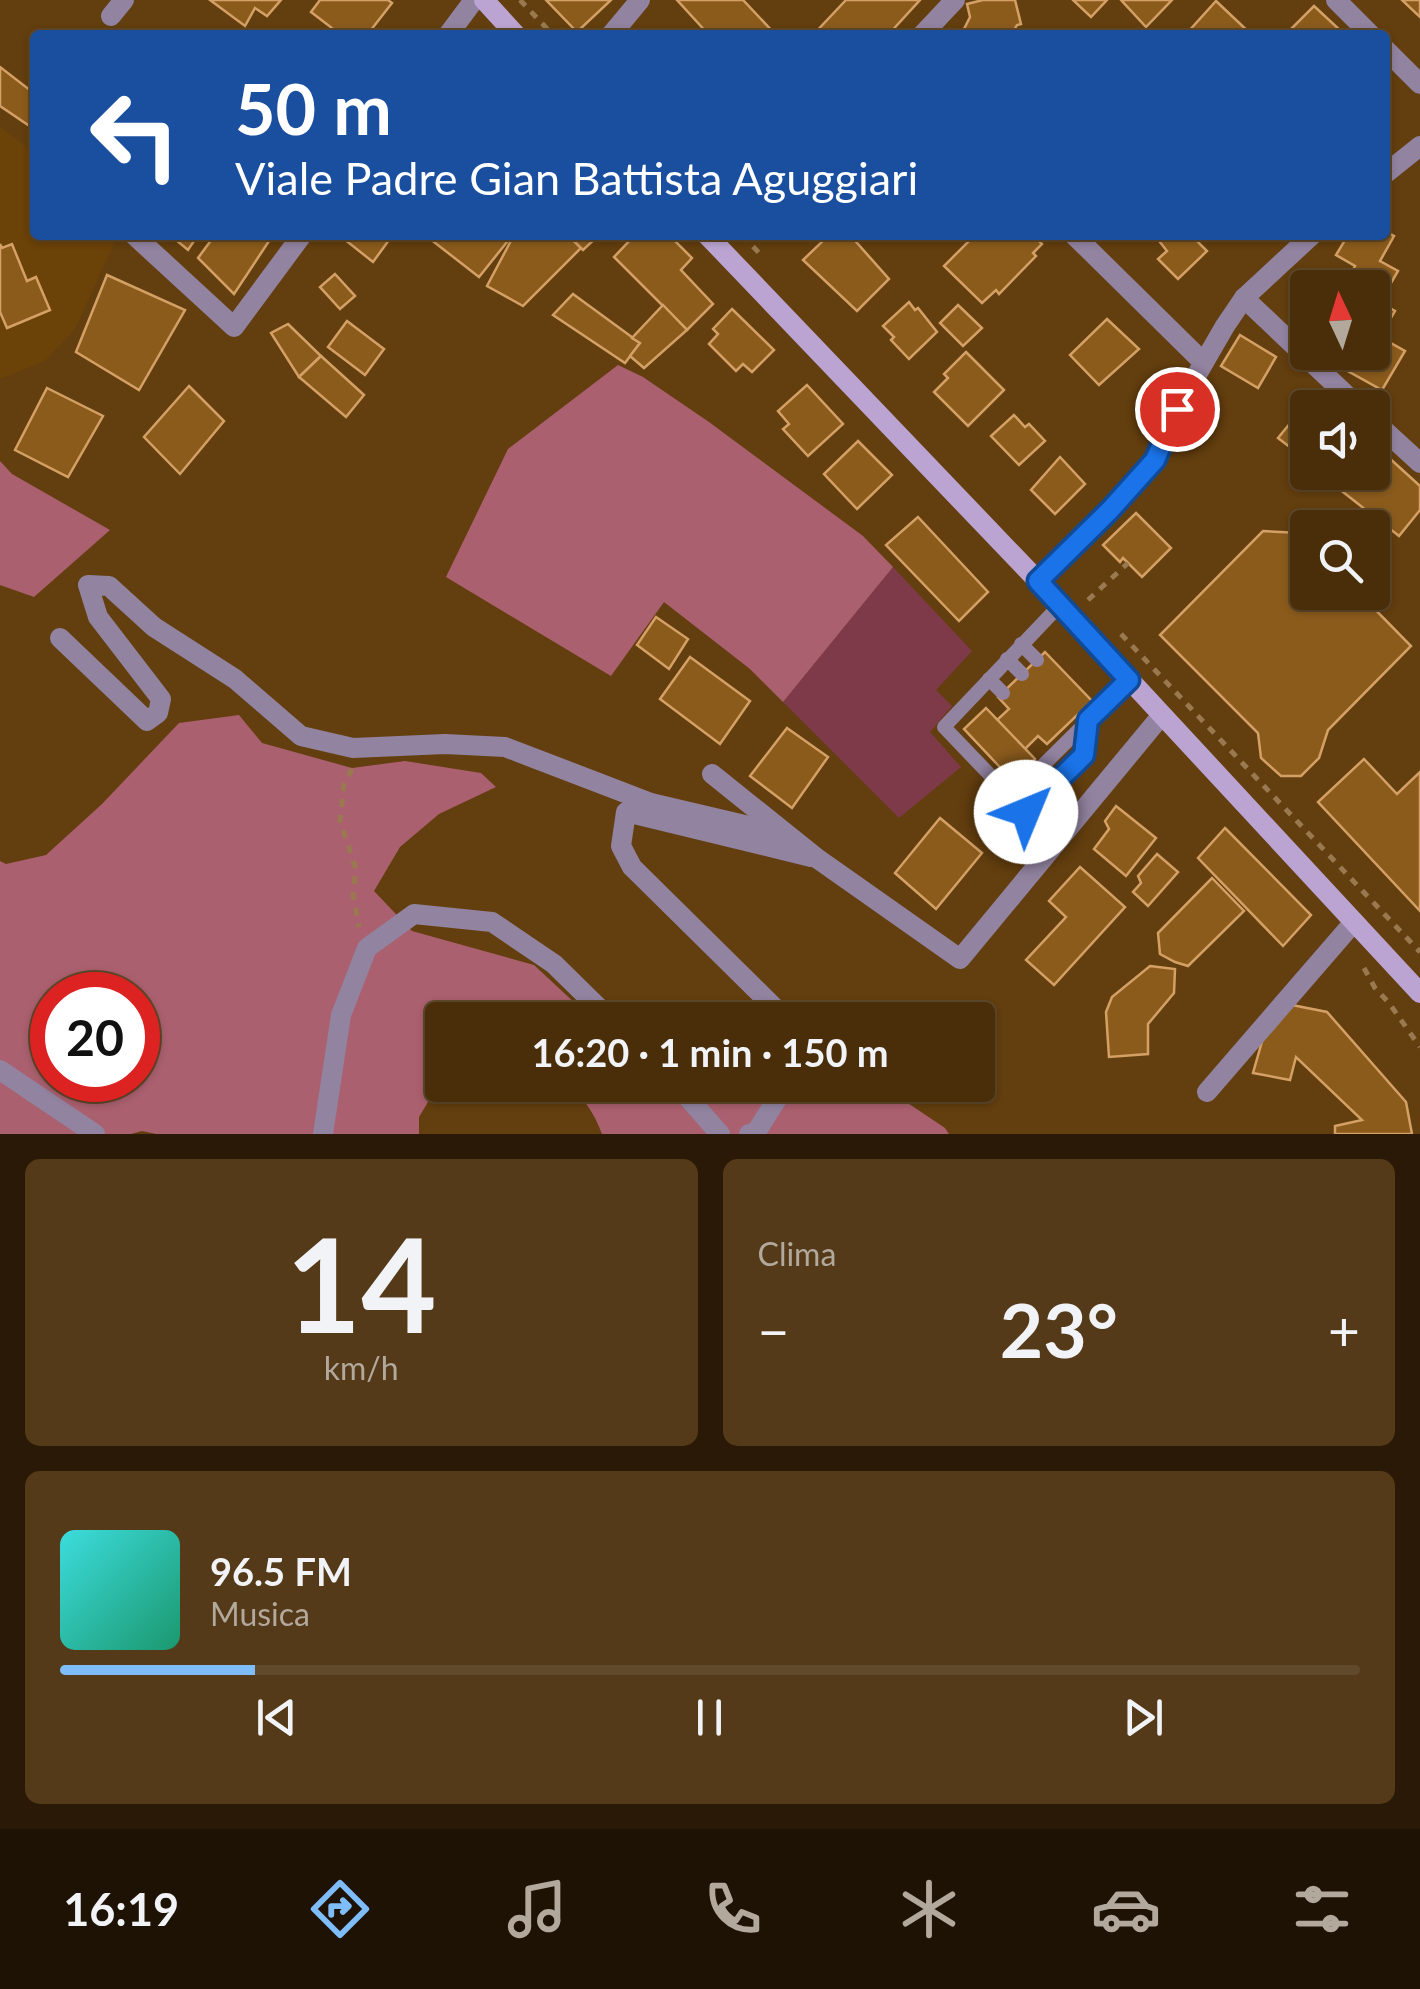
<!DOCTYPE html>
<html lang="it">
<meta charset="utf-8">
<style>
:root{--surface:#4a2e0a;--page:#543a18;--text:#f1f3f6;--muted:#b2a89c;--line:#614a2b;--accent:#7ebdf9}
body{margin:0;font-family:Lato,sans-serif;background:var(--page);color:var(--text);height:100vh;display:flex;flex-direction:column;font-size:38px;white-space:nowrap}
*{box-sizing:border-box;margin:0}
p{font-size:32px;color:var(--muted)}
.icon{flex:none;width:55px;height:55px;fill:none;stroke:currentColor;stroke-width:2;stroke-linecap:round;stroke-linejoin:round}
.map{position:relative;height:1134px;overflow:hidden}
.details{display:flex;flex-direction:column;gap:25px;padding:25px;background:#291906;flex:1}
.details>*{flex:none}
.banner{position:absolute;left:30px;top:30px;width:1360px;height:210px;border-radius:10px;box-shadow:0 2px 8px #0004,0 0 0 2px var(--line);background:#1a4fa0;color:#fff;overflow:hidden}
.needle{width:65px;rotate:356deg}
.fabs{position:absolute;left:1290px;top:270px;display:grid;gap:20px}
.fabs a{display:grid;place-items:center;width:100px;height:100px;border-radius:10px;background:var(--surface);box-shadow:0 2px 8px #0004,0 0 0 2px var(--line);font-size:50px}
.speed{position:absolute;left:30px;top:972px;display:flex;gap:20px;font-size:50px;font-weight:700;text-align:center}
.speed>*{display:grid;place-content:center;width:130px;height:130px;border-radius:50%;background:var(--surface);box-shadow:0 2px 8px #0004,0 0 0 2px var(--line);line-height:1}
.speed .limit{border:15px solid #d22;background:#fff;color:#111}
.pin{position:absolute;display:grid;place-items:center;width:85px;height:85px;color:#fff;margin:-42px;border:5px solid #fff;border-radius:50%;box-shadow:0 2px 10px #0007}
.me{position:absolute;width:110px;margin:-55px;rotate:45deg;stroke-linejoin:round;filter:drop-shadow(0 0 8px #0008)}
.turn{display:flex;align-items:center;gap:35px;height:210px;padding:0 40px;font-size:45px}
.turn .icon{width:130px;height:130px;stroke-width:2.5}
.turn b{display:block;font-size:70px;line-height:85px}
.big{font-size:75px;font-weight:700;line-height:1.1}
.details .widget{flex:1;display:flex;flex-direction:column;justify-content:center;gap:15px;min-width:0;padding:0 35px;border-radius:15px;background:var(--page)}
.details .dial{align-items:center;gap:0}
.dial b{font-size:130px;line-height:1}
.song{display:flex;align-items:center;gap:30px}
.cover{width:120px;height:120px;border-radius:15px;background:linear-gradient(135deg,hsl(180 70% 55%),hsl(160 70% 35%))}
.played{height:10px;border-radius:5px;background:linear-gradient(90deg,var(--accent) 15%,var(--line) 15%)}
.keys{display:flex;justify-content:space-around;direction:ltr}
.heat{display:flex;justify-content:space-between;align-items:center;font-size:55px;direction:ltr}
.details .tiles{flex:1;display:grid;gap:25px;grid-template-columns:1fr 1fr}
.widget:last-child{grid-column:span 2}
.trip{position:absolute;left:425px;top:1002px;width:570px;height:100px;border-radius:10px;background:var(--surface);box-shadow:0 2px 8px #0004,0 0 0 2px var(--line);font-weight:700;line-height:100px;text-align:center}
.menu{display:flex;height:160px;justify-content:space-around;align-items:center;background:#1e1204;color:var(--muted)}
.menu .icon{width:70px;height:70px}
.menu .current{color:var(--accent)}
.menu b{font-size:45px;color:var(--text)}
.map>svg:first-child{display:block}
</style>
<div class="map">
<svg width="1420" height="1134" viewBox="0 0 1420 1134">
<rect width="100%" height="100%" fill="#633e0e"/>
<path fill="#6b4208" d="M 0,127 L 35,153 L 35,235 L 118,235 L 75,329 L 45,361 L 0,379 Z"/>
<path fill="#7f3a49" d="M 893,567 L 972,651 L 936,690 L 952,706 L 930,732 L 961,767 L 899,818 L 783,702 Z"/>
<g fill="#ab606f" fill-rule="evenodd">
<path d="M 618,365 L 643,377 L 709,422 L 863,536 L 893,567 L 783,702 L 750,669 L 664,602 L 611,676 L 446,577 L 508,449 Z"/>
<path d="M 0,461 L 12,474 L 110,530 L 34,597 L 0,585 Z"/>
<path d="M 239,715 L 262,743 L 352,768 L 405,761 L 481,773 L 496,787 L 439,814 L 400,847 L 374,891 L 412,931 L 534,965 L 593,1020 L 442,1020 L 442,1079 L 419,1117 L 419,1134 L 156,1134 L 142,1131 L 131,1134 L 0,1134 L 0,861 L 6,864 L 46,855 L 102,804 L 179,723 ZM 52,995 L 138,995 L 138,1080 L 52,1080 Z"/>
<path d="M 564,1085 L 881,1085 L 945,1128 L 949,1134 L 602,1134 C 595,1115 583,1094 564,1085 Z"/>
</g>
<g fill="#8b5b1c" stroke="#d5a065" stroke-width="2.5">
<path d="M 210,0 L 281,0 L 267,16 L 255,8 L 245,26 Z"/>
<path d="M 320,0 L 388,0 L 392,3 L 367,35 L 341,35 L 311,12 Z"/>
<path d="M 546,0 L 611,0 L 577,32 Z"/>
<path d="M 677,0 L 743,0 L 776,35 L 709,35 Z"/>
<path d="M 846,0 L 920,0 L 888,35 L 813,35 Z"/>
<path d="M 983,0 L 1015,0 L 1021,24 L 1017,25 L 1011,35 L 961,35 L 970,17 L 967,4 Z"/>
<path d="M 1073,0 L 1107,0 L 1091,17 Z"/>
<path d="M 1121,0 L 1172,0 L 1146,27 Z"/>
<path d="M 1402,0 L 1420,0 L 1420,17 Z"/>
<path d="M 1216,1 L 1252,35 L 1191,35 L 1188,32 Z"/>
<path d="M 1314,6 L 1342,32 L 1339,35 L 1285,35 Z"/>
<path d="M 0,67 L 35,94 L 35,122 L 31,127 L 0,106 Z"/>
<path d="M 1385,231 L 1394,236 L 1380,261 L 1398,271 L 1380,302 L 1395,311 L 1380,337 L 1405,351 L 1382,390 L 1344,369 L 1353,352 L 1372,352 L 1372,288 L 1343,288 L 1355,266 L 1336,255 L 1348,235 L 1385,235 Z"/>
<path d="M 170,235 L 198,235 L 188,250 Z"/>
<path d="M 215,235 L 273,235 L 234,294 L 198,258 Z"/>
<path d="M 339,235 L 391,235 L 392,236 L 373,262 Z"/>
<path d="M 425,235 L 498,235 L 507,242 L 479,277 Z"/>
<path d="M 514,235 L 568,235 L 581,248 L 523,306 L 487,286 Z"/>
<path d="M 568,235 L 599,235 L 583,250 Z"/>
<path d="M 635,235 L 669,235 L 692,258 L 681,270 L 713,304 L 687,330 L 614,257 Z"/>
<path d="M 834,235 L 850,235 L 889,279 L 857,311 L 803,260 L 828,236 L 831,239 Z"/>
<path d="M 975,235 L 1033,235 L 1042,244 L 1033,253 L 1036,256 L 999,294 L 996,290 L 982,303 L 944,266 Z"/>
<path d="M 1167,235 L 1191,235 L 1207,251 L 1178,279 L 1158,259 L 1167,251 L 1160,242 Z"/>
<path d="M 0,244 L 2,248 L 12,244 L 27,281 L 36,277 L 50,310 L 7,328 L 0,312 Z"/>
<path d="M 335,274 L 355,296 L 340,309 L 320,287 Z"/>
<path d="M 107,275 L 185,310 L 139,390 L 76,352 Z"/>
<path d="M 573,294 L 640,343 L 625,363 L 553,315 Z"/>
<path d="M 909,302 L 915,310 L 918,308 L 937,332 L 909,359 L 891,340 L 894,337 L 883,326 Z"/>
<path d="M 663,305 L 687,330 L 644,368 L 630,356 L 640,343 L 632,338 Z"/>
<path d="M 958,305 L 982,328 L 963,346 L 940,323 Z"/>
<path d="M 732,309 L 774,350 L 752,372 L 743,364 L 736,371 L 709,344 L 718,334 L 713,329 Z"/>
<path d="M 1107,319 L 1139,349 L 1099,385 L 1070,355 Z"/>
<path d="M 347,321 L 384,349 L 365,375 L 328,347 Z"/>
<path d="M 288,324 L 321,356 L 299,377 L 271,333 Z"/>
<path d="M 1240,335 L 1276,357 L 1258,388 L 1221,366 Z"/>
<path d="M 966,352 L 1004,390 L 968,426 L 934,392 L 948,378 L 944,374 Z"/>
<path d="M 321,356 L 364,395 L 346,417 L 299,377 Z"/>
<path d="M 807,385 L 843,424 L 808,456 L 783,429 L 789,424 L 778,411 Z"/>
<path d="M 189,386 L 224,421 L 180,474 L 144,437 Z"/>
<path d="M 47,388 L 103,416 L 68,477 L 15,450 Z"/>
<path d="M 1310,399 L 1321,408 L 1308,408 L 1308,461 L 1278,438 Z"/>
<path d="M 1014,415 L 1025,427 L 1029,424 L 1045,441 L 1019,465 L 991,436 Z"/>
<path d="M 858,441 L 892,475 L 857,509 L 824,474 Z"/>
<path d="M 1375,445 L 1420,486 L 1420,510 L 1399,536 L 1338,488 L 1352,472 L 1372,472 L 1372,448 Z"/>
<path d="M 1060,457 L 1085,484 L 1055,514 L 1031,490 Z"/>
<path d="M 1136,513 L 1171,548 L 1142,577 L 1123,558 L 1120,562 L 1103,545 Z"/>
<path d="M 918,517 L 988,592 L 959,621 L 886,545 Z"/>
<path d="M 1263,531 L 1300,533 L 1308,541 L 1308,592 L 1358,592 L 1411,646 L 1328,730 L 1319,758 L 1301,776 L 1281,776 L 1261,758 L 1258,733 L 1160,635 Z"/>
<path d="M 656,617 L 688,639 L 669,669 L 637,645 Z"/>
<path d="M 1045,652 L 1092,701 L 1047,744 L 1038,736 L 1025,749 L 997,720 L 1009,709 L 998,697 Z"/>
<path d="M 690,657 L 750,701 L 720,744 L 660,699 Z"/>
<path d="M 986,708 L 1035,759 L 1012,780 L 964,729 Z"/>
<path d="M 787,728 L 828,757 L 792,808 L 750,776 Z"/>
<path d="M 1364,759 L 1397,794 L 1420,772 L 1420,911 L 1318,802 Z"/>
<path d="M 1116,806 L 1156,838 L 1126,876 L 1094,849 L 1109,829 L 1105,821 Z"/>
<path d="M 940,818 L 982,853 L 936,909 L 895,873 Z"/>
<path d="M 1225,828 L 1311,915 L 1283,946 L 1198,858 Z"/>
<path d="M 1157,854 L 1178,872 L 1148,906 L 1133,892 L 1141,883 L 1138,876 Z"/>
<path d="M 1080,867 L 1125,907 L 1054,985 L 1026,960 L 1066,917 L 1049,901 Z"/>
<path d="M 1212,878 L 1244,911 L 1188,966 L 1175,962 L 1160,954 L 1158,933 Z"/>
<path d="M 1150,966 L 1175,969 L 1174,993 L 1148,1024 L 1148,1054 L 1109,1057 L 1106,1012 L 1112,997 Z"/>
<path d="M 1277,1002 L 1327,1012 L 1406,1102 L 1412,1134 L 1335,1134 L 1335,1126 L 1362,1120 L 1296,1057 L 1290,1080 L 1253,1073 L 1265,1031 Z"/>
</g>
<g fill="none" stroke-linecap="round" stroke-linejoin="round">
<g stroke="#9a7950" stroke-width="5" stroke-dasharray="8 8" stroke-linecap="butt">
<path d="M 520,0 L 553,35"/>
<path d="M 742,235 L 762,256"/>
<path d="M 1088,600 L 1128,563"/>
<path d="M 1121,634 L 1420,952"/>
<path d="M 352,769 L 344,784 L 340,821 L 356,869 L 353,894 L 359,927"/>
<path d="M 1364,968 L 1375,988 L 1389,1003 L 1420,1047"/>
</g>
<g stroke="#9283a0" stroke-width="14">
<path d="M 1060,605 L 944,727 L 1011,797 L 1129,680"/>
<path d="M 1021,644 L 1037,660"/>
<path d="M 1007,659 L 1022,674"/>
<path d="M 989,679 L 1003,693"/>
<path d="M 1011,797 L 1026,812 L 1084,755 L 1089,721"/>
</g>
<g stroke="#9283a0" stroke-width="20">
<path d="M 1336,0 L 1371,35"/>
<path d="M 111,16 L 124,0"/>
<path d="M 448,35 L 474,0"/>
<path d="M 611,35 L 640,0"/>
<path d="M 922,35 L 955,0"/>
<path d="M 1385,49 L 1420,84"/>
<path d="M 1385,174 L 1420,146"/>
<path d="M 134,235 L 234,327 L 302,235"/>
<path d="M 1074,235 L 1203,362"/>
<path d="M 1244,298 L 1360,408"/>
<path d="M 1372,419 L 1420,463"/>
<path d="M 1038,581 L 1110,511 L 1155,460 L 1177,409 L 1225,326 L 1244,298 L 1312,235"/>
<path d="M 60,638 L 147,721 L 158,713 L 161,699 L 98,617 L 88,585 L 109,586 L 154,627 L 235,679 L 301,736 L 353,748 L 445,744 L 505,747 L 651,803 L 787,835"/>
<path d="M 712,774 L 818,859 L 960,959 L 1161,716"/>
<path d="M 781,1020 L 781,1014 L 632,867 L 621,846 L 626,812 L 811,857"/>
<path d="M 0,1070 L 95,1134"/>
<path d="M 677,1085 L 720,1134"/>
<path d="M 1207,1092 L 1354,922"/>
<path d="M 323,1134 L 341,1015 L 367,948 L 414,914 L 492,922 L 554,964 L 611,1020"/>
<path d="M 749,1134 L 755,1134 L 780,1094 L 782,1085"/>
</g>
<g stroke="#bba4d1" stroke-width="20">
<path d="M 484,0 L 516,35"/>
<path d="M 707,235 L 1038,581 L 1420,993"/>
</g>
</g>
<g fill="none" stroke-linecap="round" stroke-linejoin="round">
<g stroke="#114b97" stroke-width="25">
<path id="route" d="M 1026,812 L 1084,755 L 1088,720 L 1129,680 L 1038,581 L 1110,510 L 1155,460 L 1177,409"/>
</g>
<use href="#route" stroke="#1a73e8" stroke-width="18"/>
</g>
</svg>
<div class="fabs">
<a><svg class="needle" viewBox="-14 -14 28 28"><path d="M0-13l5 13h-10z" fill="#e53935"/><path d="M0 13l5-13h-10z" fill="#b2a89c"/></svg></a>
<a><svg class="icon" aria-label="sound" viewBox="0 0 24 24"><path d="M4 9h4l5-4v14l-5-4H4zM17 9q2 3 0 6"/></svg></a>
<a><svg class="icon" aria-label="search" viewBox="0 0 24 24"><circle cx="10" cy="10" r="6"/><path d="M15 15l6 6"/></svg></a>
</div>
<div class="speed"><div class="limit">20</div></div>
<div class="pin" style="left:1177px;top:409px;background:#d93025"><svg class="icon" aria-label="arrive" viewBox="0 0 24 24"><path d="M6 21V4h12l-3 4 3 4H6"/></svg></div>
<svg class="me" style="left:1026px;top:812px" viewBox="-20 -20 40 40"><circle r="19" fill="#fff"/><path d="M0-13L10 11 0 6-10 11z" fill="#1a73e8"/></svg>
<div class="trip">16:20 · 1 min · 150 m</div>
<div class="banner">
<div class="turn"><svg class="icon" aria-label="left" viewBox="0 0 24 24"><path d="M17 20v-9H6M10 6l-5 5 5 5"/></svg><div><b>50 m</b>Viale Padre Gian Battista Aguggiari</div></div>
</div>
</div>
<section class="details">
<div class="tiles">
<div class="widget dial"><b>14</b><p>km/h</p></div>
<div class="widget"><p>Clima</p>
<div class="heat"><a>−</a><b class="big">23°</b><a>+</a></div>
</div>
<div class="widget">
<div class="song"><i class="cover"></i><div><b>96.5 FM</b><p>Musica</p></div></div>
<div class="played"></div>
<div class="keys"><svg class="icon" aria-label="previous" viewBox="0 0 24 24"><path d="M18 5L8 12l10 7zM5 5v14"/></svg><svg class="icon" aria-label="pause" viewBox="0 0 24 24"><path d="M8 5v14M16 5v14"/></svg><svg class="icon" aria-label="next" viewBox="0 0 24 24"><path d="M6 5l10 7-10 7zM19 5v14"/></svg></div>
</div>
</div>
</section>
<nav class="menu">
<b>16:19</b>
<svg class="icon current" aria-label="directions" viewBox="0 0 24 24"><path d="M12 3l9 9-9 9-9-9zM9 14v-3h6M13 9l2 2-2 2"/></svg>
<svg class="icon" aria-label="music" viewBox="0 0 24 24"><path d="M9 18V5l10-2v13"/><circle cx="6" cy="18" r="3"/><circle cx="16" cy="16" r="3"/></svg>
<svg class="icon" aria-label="phone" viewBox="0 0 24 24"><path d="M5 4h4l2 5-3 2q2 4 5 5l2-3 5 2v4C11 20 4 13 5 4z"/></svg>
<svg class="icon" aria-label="climate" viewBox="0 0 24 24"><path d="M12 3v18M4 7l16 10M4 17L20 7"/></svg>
<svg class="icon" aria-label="car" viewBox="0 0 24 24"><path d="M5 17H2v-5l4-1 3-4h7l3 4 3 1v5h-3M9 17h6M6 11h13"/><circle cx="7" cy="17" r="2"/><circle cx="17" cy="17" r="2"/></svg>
<svg class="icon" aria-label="filters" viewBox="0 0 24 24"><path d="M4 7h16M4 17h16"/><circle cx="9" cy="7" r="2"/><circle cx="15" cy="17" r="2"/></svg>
</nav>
